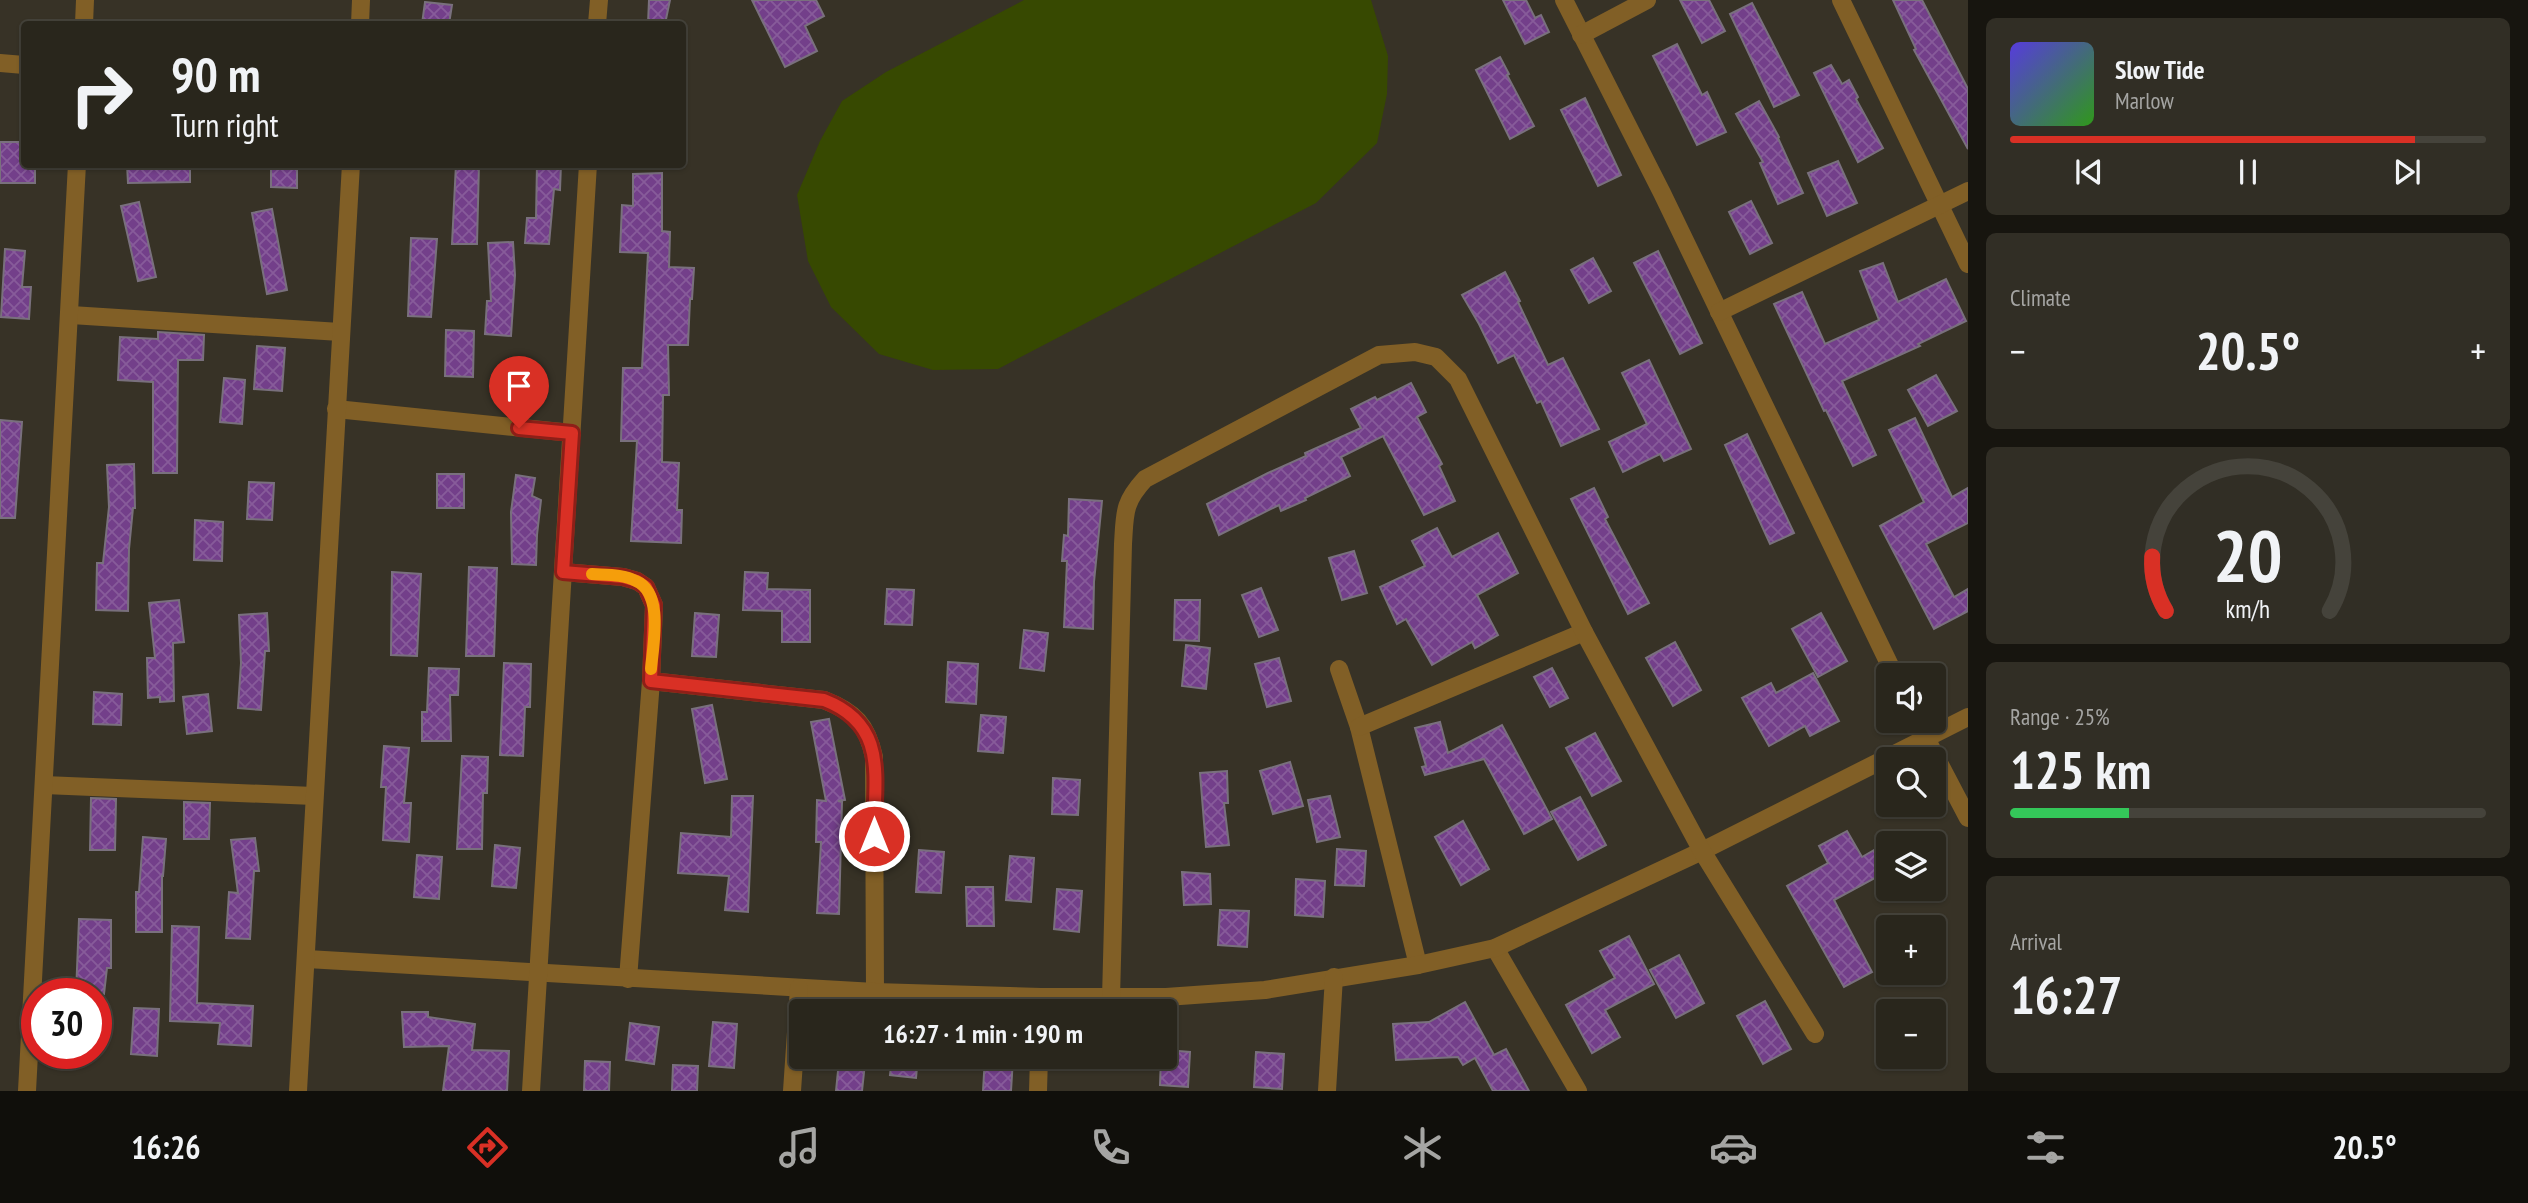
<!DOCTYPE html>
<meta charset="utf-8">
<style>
:root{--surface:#29261c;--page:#312e25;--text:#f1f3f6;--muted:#a5a5a3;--line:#45433b;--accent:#d93025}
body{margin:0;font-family:"PT Sans Narrow",sans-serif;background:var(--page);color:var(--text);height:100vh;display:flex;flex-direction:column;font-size:26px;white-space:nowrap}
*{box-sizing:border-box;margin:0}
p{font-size:23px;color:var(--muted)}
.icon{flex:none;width:38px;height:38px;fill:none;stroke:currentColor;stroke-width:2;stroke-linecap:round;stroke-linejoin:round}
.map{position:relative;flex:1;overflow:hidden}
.sheet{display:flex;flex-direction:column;gap:18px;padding:18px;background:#17150f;width:560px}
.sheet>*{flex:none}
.hud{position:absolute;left:21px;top:21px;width:665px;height:147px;border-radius:7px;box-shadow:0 2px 5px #0004,0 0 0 2px var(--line);background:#29261c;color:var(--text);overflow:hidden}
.buttons{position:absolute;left:1876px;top:663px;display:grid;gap:14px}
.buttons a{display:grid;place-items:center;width:70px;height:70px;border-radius:7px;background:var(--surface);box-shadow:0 2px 5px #0004,0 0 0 2px var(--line);font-size:35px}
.speed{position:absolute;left:21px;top:978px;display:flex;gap:14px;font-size:35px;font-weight:700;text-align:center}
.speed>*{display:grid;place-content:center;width:91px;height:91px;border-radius:50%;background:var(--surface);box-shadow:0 2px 5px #0004,0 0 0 2px var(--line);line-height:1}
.speed .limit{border:10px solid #d22;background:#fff;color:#111}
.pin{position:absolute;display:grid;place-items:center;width:60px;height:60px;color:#fff;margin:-72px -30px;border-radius:50% 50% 50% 0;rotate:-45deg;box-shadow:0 0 7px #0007}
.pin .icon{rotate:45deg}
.me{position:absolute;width:77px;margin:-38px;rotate:0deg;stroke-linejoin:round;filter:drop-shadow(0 0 5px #0008)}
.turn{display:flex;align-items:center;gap:24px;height:147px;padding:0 35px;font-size:32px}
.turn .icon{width:91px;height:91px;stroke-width:2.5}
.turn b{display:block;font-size:49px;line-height:60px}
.big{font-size:52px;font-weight:700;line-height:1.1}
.sheet .card{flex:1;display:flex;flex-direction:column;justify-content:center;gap:10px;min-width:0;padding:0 24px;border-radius:10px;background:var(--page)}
.sheet .dial{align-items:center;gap:0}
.dial svg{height:182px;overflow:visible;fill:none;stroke:var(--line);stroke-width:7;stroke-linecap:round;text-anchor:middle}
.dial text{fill:var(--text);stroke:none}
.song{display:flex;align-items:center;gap:21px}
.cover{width:84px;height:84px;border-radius:10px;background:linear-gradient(135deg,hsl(250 70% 55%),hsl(110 70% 35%))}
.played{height:7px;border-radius:4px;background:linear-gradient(90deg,var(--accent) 85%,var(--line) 85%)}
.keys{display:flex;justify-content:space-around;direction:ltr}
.heat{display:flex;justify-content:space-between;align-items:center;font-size:38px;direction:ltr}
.charge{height:10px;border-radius:5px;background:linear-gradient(90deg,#34c759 25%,var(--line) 0)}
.trip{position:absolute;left:789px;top:999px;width:388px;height:70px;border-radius:7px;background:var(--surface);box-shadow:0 2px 5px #0004,0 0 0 2px var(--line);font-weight:700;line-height:70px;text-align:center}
.tabs{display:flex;height:112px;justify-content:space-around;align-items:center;background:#100f0b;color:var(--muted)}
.tabs .icon{width:49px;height:49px}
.tabs .current{color:var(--accent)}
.tabs b{font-size:32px;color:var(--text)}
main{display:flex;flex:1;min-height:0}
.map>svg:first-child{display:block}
</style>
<main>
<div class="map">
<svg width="1968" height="1091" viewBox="0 0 1968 1091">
<defs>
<pattern id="building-cross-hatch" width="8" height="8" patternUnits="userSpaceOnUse" patternTransform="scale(1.75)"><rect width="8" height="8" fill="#733f8a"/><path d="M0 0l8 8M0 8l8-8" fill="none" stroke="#875b9a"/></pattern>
</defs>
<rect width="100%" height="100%" fill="#373226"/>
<path fill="#374901" d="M 1024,0 L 1371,0 L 1388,56 L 1387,94 L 1377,143 L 1316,203 L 998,369 L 933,370 L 879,354 L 831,307 L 808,261 L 797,195 L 820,141 L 842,101 L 886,72 Z"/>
<g fill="url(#building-cross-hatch)" stroke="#79707d" stroke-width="2">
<path d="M 649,0 L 670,0 L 665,24 L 648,24 Z"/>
<path d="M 752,0 L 816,0 L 824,16 L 805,26 L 817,51 L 785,67 Z"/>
<path d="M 1503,0 L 1526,0 L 1535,18 L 1541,15 L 1549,32 L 1525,44 Z"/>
<path d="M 1680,0 L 1709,0 L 1725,31 L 1702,43 Z"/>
<path d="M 1893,0 L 1922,0 L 1968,89 L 1968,149 L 1914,50 L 1916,49 Z"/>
<path d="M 425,2 L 452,5 L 449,24 L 422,24 Z"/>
<path d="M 1752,3 L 1799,95 L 1774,107 L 1730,14 Z"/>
<path d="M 1677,44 L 1702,95 L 1707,92 L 1726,132 L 1697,145 L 1653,56 Z"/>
<path d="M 1500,57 L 1509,74 L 1507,75 L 1534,126 L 1510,139 L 1476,70 Z"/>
<path d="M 1831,65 L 1842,84 L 1849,80 L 1858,97 L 1856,99 L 1883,148 L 1858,162 L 1814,73 Z"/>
<path d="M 1585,98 L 1621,175 L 1598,186 L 1561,110 Z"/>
<path d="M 1759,101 L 1779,137 L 1778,138 L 1803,193 L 1778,204 L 1760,163 L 1763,162 L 1736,114 Z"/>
<path d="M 0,142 L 24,142 L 24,164 L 35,165 L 35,183 L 0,183 Z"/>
<path d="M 1838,161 L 1857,203 L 1827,216 L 1808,173 Z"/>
<path d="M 127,164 L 190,164 L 190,182 L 128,183 Z"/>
<path d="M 271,164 L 297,164 L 297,188 L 271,187 Z"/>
<path d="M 456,164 L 479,164 L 477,244 L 452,244 Z"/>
<path d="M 537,164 L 561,164 L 560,190 L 554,189 L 549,244 L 525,243 L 527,218 L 536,218 Z"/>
<path d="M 662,173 L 662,231 L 670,232 L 669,267 L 694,268 L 692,299 L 690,299 L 688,345 L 668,345 L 669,395 L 663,395 L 662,462 L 679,463 L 677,510 L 682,510 L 681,543 L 631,541 L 637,441 L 621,441 L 623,368 L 642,368 L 648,253 L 620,252 L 622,205 L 633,206 L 633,174 Z"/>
<path d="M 1751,201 L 1772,243 L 1750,254 L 1729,212 Z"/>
<path d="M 139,202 L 156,277 L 138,281 L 121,206 Z"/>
<path d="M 272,209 L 287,290 L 267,294 L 252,213 Z"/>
<path d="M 411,238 L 437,239 L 431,317 L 408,316 Z"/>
<path d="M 513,242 L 515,275 L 511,336 L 485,334 L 487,301 L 491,301 L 488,243 Z"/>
<path d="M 5,249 L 25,251 L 22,287 L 31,287 L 29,319 L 1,317 Z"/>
<path d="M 1658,251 L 1702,343 L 1680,354 L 1634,263 Z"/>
<path d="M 1593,258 L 1611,291 L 1589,303 L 1571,270 Z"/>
<path d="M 1883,263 L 1898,302 L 1946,279 L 1966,321 L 1918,344 L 1920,346 L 1842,381 L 1876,455 L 1853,466 L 1826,410 L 1824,411 L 1774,304 L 1802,292 L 1825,344 L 1879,320 L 1860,271 Z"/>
<path d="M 1505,272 L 1520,301 L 1518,302 L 1548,365 L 1563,358 L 1599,429 L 1561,446 L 1541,401 L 1537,403 L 1514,355 L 1498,363 L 1479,324 L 1462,295 Z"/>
<path d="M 446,330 L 474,331 L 473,377 L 445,376 Z"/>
<path d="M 158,332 L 204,335 L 203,360 L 178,360 L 177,473 L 153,473 L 153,382 L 118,380 L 120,337 L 158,339 Z"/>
<path d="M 257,346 L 285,348 L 282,391 L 254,389 Z"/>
<path d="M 1649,360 L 1691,449 L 1664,461 L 1660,454 L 1623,472 L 1609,442 L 1647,424 L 1622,373 Z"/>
<path d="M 1936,375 L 1957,411 L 1928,426 L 1908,390 Z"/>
<path d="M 224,378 L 245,380 L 242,424 L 220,422 Z"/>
<path d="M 1411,383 L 1426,412 L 1417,417 L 1442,464 L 1439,466 L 1455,501 L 1424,515 L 1383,436 L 1341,457 L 1350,476 L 1305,498 L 1306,500 L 1281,511 L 1279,505 L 1219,535 L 1207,504 L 1268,473 L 1306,456 L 1305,453 L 1361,428 L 1351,409 L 1375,397 L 1377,400 Z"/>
<path d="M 1915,418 L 1952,497 L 1968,488 L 1968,523 L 1926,544 L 1954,597 L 1968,589 L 1968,611 L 1934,629 L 1880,526 L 1924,502 L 1889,430 Z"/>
<path d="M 0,420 L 22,422 L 15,518 L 0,518 Z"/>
<path d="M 1747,434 L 1794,533 L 1770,544 L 1725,445 Z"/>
<path d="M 134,464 L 135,508 L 133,508 L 129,549 L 128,611 L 96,610 L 97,563 L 103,563 L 109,507 L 107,465 Z"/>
<rect x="437" y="474" width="27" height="34"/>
<path d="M 516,475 L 535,478 L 532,496 L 541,500 L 537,535 L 536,565 L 512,564 L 511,512 Z"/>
<path d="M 249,482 L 274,483 L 272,520 L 247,519 Z"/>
<path d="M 1594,488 L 1608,517 L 1605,519 L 1649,603 L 1628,614 L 1571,499 Z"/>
<path d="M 1069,499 L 1102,501 L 1094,582 L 1093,629 L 1064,627 L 1067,561 L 1062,561 L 1064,535 L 1068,536 Z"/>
<path d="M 195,520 L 223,522 L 222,561 L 194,560 Z"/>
<path d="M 1437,528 L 1452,557 L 1498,533 L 1518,573 L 1477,595 L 1498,635 L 1475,648 L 1472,642 L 1432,665 L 1406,619 L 1397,624 L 1380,587 L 1425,566 L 1412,541 Z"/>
<path d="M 1354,551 L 1367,593 L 1342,600 L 1329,558 Z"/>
<path d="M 469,567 L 497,568 L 494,656 L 466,656 Z"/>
<path d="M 392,572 L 421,574 L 417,656 L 391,655 Z"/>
<path d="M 745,572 L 768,573 L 767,589 L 810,590 L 810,642 L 782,642 L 782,611 L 743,610 Z"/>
<path d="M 1261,588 L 1278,630 L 1259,637 L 1242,595 Z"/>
<path d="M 887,589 L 914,590 L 912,625 L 885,624 Z"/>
<path d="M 179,600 L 184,642 L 173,643 L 174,701 L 160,702 L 160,697 L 148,698 L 147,658 L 155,658 L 149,603 Z"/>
<path d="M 1175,600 L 1200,600 L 1199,641 L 1174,640 Z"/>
<path d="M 267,613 L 269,651 L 265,651 L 261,710 L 238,708 L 241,663 L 239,615 Z"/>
<path d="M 695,613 L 719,615 L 716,657 L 692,656 Z"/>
<path d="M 1821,613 L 1847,661 L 1818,677 L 1792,629 Z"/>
<path d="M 1024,630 L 1048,633 L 1044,671 L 1020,668 Z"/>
<path d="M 1675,642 L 1701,690 L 1673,706 L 1646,658 Z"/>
<path d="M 1186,645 L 1210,648 L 1206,689 L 1182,686 Z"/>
<path d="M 1279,658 L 1291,701 L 1267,707 L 1255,664 Z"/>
<path d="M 948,662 L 978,664 L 976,704 L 946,702 Z"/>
<path d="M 504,663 L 531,664 L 530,707 L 525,707 L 523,756 L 500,755 Z"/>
<path d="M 429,668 L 459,669 L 458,695 L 450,695 L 451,741 L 422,741 L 422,712 L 427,712 Z"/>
<path d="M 1552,668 L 1568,698 L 1550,707 L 1534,677 Z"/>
<path d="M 1813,673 L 1839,721 L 1810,736 L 1805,726 L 1769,746 L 1742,698 L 1771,683 L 1776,693 Z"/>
<path d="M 94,692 L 122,694 L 121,725 L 93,724 Z"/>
<path d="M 208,694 L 212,731 L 187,734 L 183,697 Z"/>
<path d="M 712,705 L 727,779 L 705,783 L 692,709 Z"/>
<path d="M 981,715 L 1006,717 L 1003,753 L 978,751 Z"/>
<path d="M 829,719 L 845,800 L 838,801 L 842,802 L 839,914 L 817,913 L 821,842 L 816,842 L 817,800 L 826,801 L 811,722 Z"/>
<path d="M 1440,722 L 1448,753 L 1502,725 L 1552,819 L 1524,834 L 1484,759 L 1425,775 L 1422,767 L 1426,766 L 1415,728 Z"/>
<path d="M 1595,733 L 1621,781 L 1592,796 L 1566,748 Z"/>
<path d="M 384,746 L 409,748 L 404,803 L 411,803 L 409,842 L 383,840 L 386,787 L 381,787 Z"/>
<path d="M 462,756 L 488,757 L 487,793 L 483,793 L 482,849 L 457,849 Z"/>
<path d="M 1290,762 L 1303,806 L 1273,814 L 1260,771 Z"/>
<path d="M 1227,771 L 1228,803 L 1224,803 L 1229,845 L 1206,847 L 1200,773 Z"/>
<path d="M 1053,778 L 1080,780 L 1078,815 L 1052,814 Z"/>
<path d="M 732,796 L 753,796 L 748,912 L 725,910 L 729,876 L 678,873 L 681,833 L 731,837 Z"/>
<path d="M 1330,796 L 1340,837 L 1317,842 L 1308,800 Z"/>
<path d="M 1580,797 L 1606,845 L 1578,860 L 1551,812 Z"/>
<path d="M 91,798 L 116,799 L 115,850 L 90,850 Z"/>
<path d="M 184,802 L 210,803 L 209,839 L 184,839 Z"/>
<path d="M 1463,821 L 1489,869 L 1461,885 L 1435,837 Z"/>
<path d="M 1847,831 L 1862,857 L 1888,842 L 1888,871 L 1834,900 L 1872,972 L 1844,987 L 1787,886 L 1828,863 L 1819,846 Z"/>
<path d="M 143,837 L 166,839 L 163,876 L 162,876 L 162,932 L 136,932 L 136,892 L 139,892 Z"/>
<path d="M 255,838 L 259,871 L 254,871 L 250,939 L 226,938 L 229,892 L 238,893 L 231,840 Z"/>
<path d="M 495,845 L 520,848 L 516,888 L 492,886 Z"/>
<path d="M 1337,849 L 1366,851 L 1364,886 L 1335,885 Z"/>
<path d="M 919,850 L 944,852 L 941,893 L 916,892 Z"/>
<path d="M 417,855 L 442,857 L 439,899 L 414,897 Z"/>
<path d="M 1010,856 L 1034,858 L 1031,902 L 1006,900 Z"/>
<path d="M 1182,872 L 1210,874 L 1211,904 L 1184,905 Z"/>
<path d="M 1296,879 L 1325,881 L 1323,917 L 1295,915 Z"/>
<path d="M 966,887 L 993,887 L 994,926 L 967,926 Z"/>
<path d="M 1057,889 L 1082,891 L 1079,932 L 1054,929 Z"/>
<path d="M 1220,910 L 1249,911 L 1247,947 L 1218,945 Z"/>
<path d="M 79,919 L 111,920 L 111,968 L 107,968 L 104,994 L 76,994 Z"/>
<path d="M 172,926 L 199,927 L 197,1003 L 253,1006 L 251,1046 L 218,1044 L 220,1023 L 170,1021 Z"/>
<path d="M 1629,936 L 1654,984 L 1605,1010 L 1620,1037 L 1592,1053 L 1566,1005 L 1615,978 L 1600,951 Z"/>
<path d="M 1679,955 L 1704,1003 L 1676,1018 L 1650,970 Z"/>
<path d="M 1765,1001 L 1791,1049 L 1763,1064 L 1737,1016 Z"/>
<path d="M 1465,1002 L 1494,1055 L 1506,1049 L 1529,1091 L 1493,1091 L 1475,1058 L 1463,1065 L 1458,1057 L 1396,1060 L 1393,1024 L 1429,1022 Z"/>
<path d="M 134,1008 L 159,1009 L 157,1056 L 131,1054 Z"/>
<path d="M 402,1012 L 428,1012 L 428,1017 L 475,1024 L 472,1050 L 509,1051 L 507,1091 L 443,1091 L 449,1046 L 404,1047 Z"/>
<path d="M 713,1022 L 737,1024 L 734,1068 L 709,1066 Z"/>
<path d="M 630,1023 L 659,1027 L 654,1064 L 626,1060 Z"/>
<path d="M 1166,1050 L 1190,1052 L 1188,1087 L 1160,1085 L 1161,1057 L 1166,1057 Z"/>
<path d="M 1256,1052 L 1284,1054 L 1282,1089 L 1254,1087 Z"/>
<path d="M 892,1057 L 918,1057 L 916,1078 L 890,1075 Z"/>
<path d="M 985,1057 L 1013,1058 L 1011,1091 L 983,1091 Z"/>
<path d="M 585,1061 L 610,1062 L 609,1091 L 584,1091 Z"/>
<path d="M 839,1061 L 865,1063 L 862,1091 L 836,1091 Z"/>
<path d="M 673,1065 L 698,1066 L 697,1091 L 672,1091 Z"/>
</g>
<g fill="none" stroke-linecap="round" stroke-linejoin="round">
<g stroke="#815f26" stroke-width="18">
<path d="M 1564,0 L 1662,193 L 1895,676"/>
<path d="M 1841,0 L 1968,264"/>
<path d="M 84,24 L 85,0"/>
<path d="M 360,24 L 361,0"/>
<path d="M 597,24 L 599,0"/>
<path d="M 1581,35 L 1647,0"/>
<path d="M 0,63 L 24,65"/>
<path d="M 1719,312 L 1968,191"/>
<path d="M 71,315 L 340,332"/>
<path d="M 336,409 L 572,433"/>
<path d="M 563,572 L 623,577 L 637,581 L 646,587 L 654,605 L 651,681 L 628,979"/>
<path d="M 1339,669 L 1359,727 L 1418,965"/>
<path d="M 651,681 L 824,700 C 855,712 867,725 874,757 L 875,992"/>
<path d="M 1917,721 L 1968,818"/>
<path d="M 1359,727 L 1584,632"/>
<path d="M 44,785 L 314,796"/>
<path d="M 1495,948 L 1578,1091"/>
<path d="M 307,959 L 875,992 L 1041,997 L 1166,997 L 1265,990 L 1418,965 L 1495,948 L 1702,851 L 1968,717"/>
<path d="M 1111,998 L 1123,544 C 1125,513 1123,503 1145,479 L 1379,355 L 1415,352 L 1436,357 L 1458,379 L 1584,632 L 1702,851 L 1815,1034"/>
<path d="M 27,1091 L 77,164"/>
<path d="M 298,1091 L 351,164"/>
<path d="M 531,1091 L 588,164"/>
<path d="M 792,1091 L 799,988"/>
<path d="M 1038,1091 L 1039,1057"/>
<path d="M 1327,1091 L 1334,977"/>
</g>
</g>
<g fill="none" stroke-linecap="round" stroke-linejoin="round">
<g stroke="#8d1f18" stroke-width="18">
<path id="route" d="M 519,428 L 572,433 L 563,572 L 623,577 L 637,581 L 646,587 L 654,605 L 651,681 L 824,700 C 889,725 874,778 874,836"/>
</g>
<use href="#route" stroke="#d93025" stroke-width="12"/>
<path stroke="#f59e0b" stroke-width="12" d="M 592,574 C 606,575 623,574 636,581 C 664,593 653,644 651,669"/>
</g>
</svg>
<div class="buttons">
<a><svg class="icon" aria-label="sound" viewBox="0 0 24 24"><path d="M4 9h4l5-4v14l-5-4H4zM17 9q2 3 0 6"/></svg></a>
<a><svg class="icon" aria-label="search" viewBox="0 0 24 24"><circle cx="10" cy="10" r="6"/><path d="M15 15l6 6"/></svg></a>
<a><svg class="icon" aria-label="layers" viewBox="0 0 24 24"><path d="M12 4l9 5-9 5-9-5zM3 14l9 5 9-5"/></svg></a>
<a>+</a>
<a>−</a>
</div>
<div class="speed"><div class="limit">30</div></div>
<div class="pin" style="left:519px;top:428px;background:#d93025"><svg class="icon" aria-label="arrive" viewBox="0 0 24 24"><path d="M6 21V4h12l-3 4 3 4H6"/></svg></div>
<svg class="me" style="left:874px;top:836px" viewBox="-20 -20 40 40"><circle r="17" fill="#d93025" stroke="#fff" stroke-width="3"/><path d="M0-11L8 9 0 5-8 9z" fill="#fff"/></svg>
<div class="trip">16:27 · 1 min · 190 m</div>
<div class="hud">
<div class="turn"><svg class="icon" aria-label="right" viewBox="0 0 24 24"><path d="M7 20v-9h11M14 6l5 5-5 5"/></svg><div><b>90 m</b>Turn right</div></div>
</div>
</div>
<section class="sheet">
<div class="card">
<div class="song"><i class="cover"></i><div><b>Slow Tide</b><p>Marlow</p></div></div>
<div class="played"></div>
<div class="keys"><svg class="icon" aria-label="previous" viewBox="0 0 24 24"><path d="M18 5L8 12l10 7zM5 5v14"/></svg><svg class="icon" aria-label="pause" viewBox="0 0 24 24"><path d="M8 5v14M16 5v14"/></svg><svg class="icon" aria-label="next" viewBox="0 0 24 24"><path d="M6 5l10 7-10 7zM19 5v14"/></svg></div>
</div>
<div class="card"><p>Climate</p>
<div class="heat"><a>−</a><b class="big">20.5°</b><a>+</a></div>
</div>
<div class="card dial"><svg viewBox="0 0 100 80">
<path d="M14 69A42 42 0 1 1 86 69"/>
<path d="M14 69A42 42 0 0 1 8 45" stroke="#d93025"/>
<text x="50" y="56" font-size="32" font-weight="700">20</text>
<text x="50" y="72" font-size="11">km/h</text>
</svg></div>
<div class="card"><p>Range · 25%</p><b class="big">125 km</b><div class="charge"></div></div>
<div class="card"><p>Arrival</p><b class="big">16:27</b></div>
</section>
</main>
<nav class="tabs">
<b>16:26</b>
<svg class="icon current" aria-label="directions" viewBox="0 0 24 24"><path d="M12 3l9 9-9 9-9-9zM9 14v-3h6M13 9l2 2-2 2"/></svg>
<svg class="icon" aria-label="music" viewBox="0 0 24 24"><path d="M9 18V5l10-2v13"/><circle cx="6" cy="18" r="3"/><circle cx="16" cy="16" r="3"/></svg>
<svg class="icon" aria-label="phone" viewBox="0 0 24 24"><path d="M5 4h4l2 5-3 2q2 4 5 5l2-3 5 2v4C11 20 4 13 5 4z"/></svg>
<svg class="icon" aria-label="climate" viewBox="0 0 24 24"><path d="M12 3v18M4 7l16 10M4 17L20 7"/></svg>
<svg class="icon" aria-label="car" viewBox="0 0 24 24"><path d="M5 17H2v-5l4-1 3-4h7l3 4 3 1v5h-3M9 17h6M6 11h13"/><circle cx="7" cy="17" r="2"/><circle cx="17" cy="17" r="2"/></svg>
<svg class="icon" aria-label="filters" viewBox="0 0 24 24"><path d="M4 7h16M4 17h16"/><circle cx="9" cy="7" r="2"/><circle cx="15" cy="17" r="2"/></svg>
<b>20.5°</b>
</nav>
